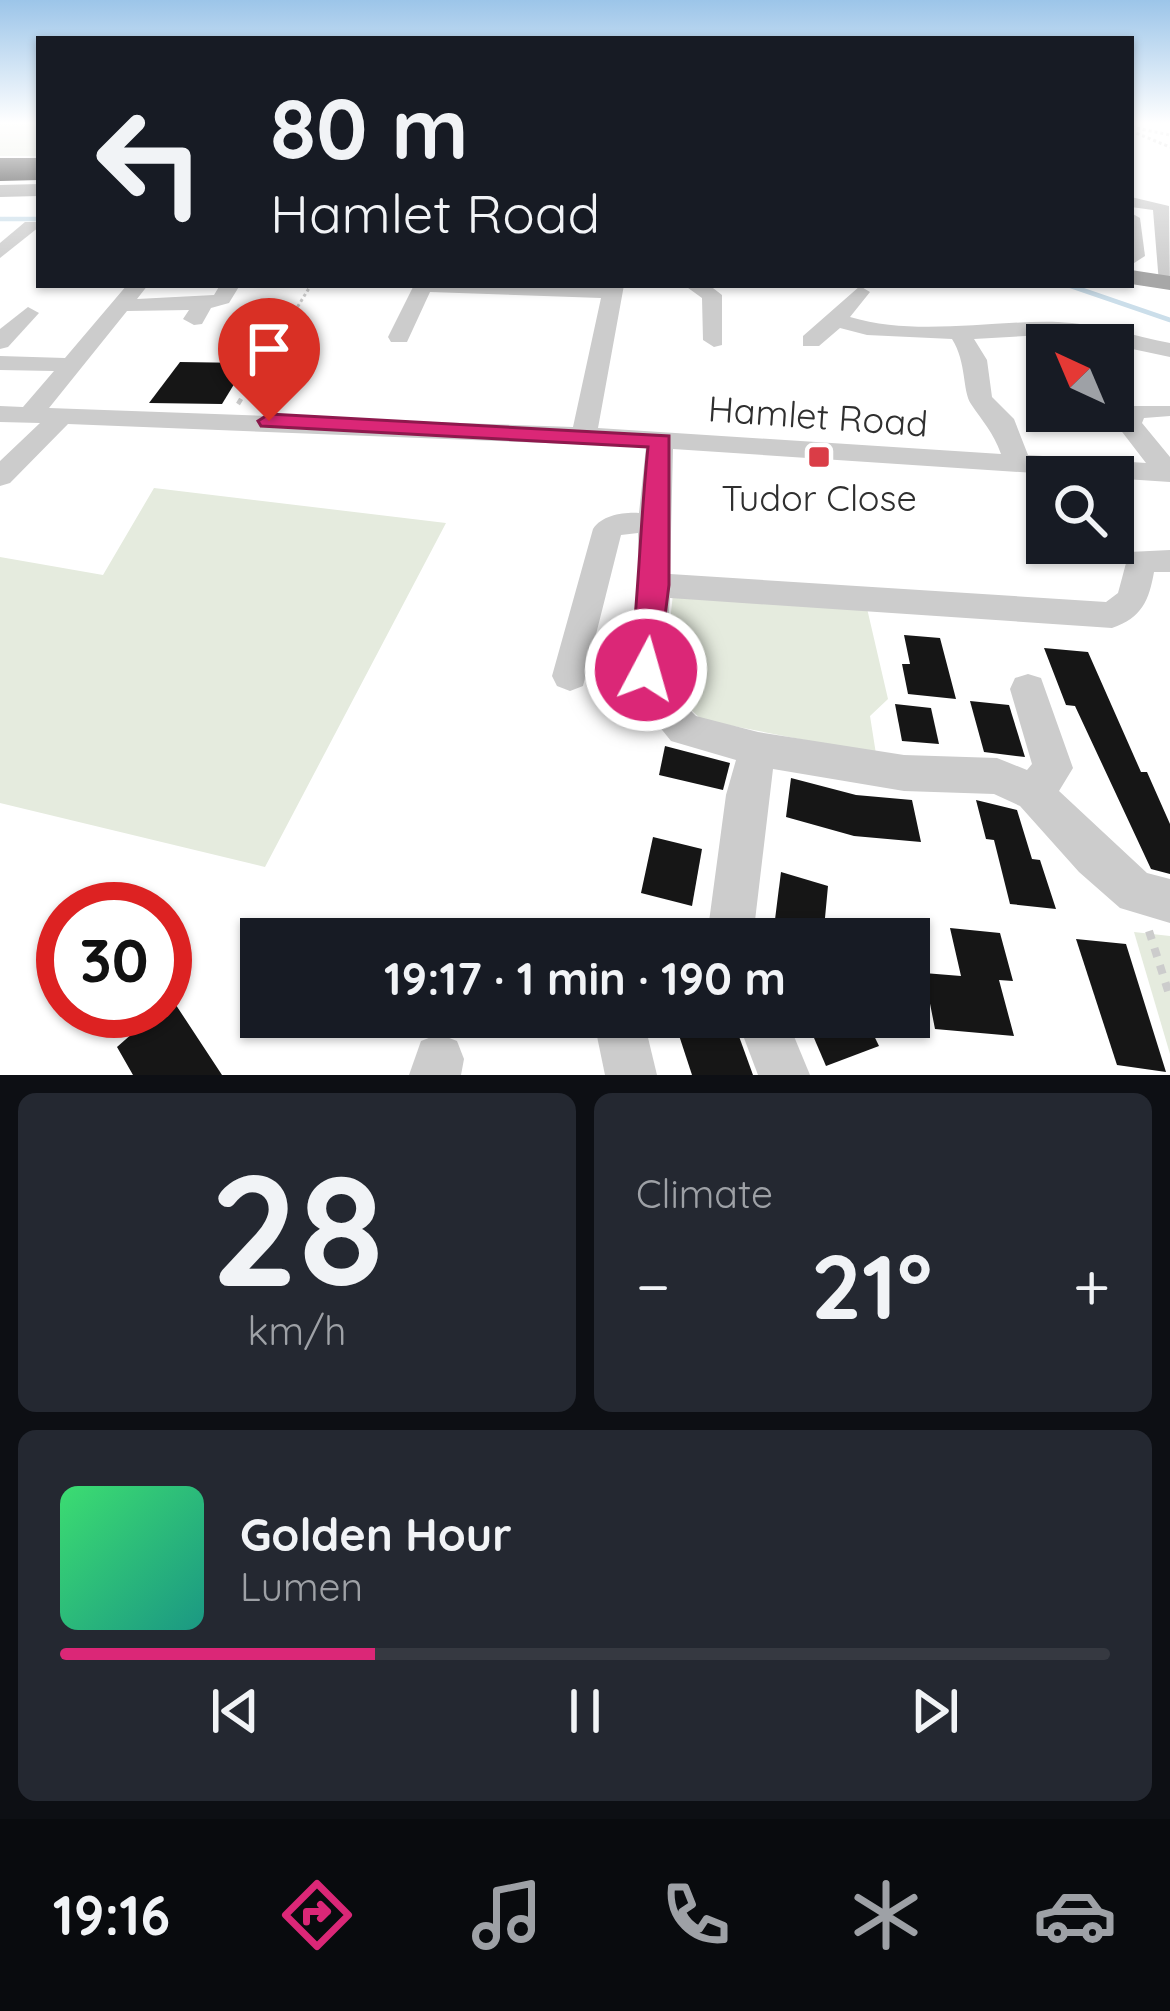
<!DOCTYPE html>
<meta charset="utf-8">
<style>
:root{--surface:#171b24;--page:#242831;--text:#f1f3f6;--muted:#9ea1a6;--line:#363941;--accent:#db2777}
body{margin:0;font-family:Quicksand,sans-serif;background:var(--page);color:var(--text);height:100vh;display:flex;flex-direction:column;font-size:45px;white-space:nowrap}
*{box-sizing:border-box;margin:0}
p{font-size:39px;color:var(--muted)}
.icon{flex:none;width:66px;height:66px;fill:none;stroke:currentColor;stroke-width:2;stroke-linecap:round;stroke-linejoin:round}
.map{position:relative;height:1075px;overflow:hidden}
.sheet{display:flex;flex-direction:column;gap:18px;padding:18px;background:#0d0f14;flex:1}
.sheet>*{flex:none}
.banner{position:absolute;left:36px;top:36px;width:1098px;height:252px;border-radius:0px;box-shadow:0 3px 9px #0004;background:#171b24;color:var(--text);overflow:hidden}
.needle{width:78px;rotate:316deg}
.buttons{position:absolute;left:1026px;top:324px;display:grid;gap:24px}
.buttons a{display:grid;place-items:center;width:108px;height:108px;border-radius:0px;background:var(--surface);box-shadow:0 3px 9px #0004;font-size:60px}
.speed{position:absolute;left:36px;top:882px;display:flex;gap:24px;font-size:60px;font-weight:700;text-align:center}
.speed>*{display:grid;place-content:center;width:156px;height:156px;border-radius:50%;background:var(--surface);box-shadow:0 3px 9px #0004;line-height:1}
.speed .limit{border:18px solid #d22;background:#fff;color:#111}
.pin{position:absolute;display:grid;place-items:center;width:102px;height:102px;color:#fff;margin:-123px -51px;border-radius:50% 50% 50% 0;rotate:-45deg;box-shadow:0 0 12px #0007}
.pin .icon{rotate:45deg}
.me{position:absolute;width:132px;margin:-66px;rotate:6deg;stroke-linejoin:round;filter:drop-shadow(0 0 9px #0008)}
.turn{display:flex;align-items:center;gap:42px;height:252px;padding:0 36px;font-size:54px}
.turn .icon{width:156px;height:156px;stroke-width:2.5}
.turn b{display:block;font-size:84px;line-height:102px}
.big{font-size:90px;font-weight:700;line-height:1.1}
.sheet .widget{flex:1;display:flex;flex-direction:column;justify-content:center;gap:18px;min-width:0;padding:0 42px;border-radius:18px;background:var(--page)}
.sheet .dial{align-items:center;gap:0}
.dial b{font-size:156px;line-height:1}
.song{display:flex;align-items:center;gap:36px}
.cover{width:144px;height:144px;border-radius:18px;background:linear-gradient(135deg,hsl(140 70% 55%),hsl(170 70% 35%))}
.played{height:12px;border-radius:6px;background:linear-gradient(90deg,var(--accent) 30%,var(--line) 30%)}
.keys{display:flex;justify-content:space-around;direction:ltr}
.heat{display:flex;justify-content:space-between;align-items:center;font-size:66px;direction:ltr}
.sheet .tiles{flex:1;display:grid;gap:18px;grid-template-columns:1fr 1fr}
.widget:last-child{grid-column:span 2}
.trip{position:absolute;left:240px;top:918px;width:690px;height:120px;border-radius:0px;background:var(--surface);box-shadow:0 3px 9px #0004;font-weight:700;line-height:120px;text-align:center}
.tab-bar{display:flex;height:192px;justify-content:space-around;align-items:center;background:#090b0e;color:var(--muted)}
.tab-bar .icon{width:84px;height:84px}
.tab-bar .on{color:var(--accent)}
.tab-bar b{font-size:54px;color:var(--text)}
.map>svg:first-child{display:block}
</style>
<div class="map">
<svg width="1170" height="1075" viewBox="0 0 1170 1075">
<rect width="100%" height="100%" fill="#fff"/>
<g fill="#e5ebde">
<rect x="0" y="123" width="39" height="33"/>
<path d="M 154,488 L 446,523 L 265,867 L 0,803 L 0,557 L 103,575 Z"/>
<path d="M 673,594 L 866,604 L 888,699 L 870,716 L 876,754 L 702,720 L 670,690 L 665,666 Z"/>
<path d="M 1134,932 L 1170,936 L 1170,1054 Z"/>
</g>
<g fill="none" stroke-linecap="round" stroke-linejoin="round">
<g stroke="#cbdeea" stroke-width="4.5">
<path d="M 0,219 L 39,219"/>
<path d="M 1068,285 L 1170,320"/>
</g>
</g>
<g fill="#161616">
<path d="M 0,158 L 39,158 L 39,180 L 0,181 Z"/>
<path d="M 180,362 L 247,363 L 222,404 L 149,403 Z"/>
<path d="M 904,635 L 940,638 L 956,699 L 908,694 L 902,664 L 910,664 Z"/>
<path d="M 1044,648 L 1088,652 L 1141,772 L 1147,772 L 1170,824 L 1170,874 L 1151,869 L 1075,706 L 1066,705 Z"/>
<path d="M 970,701 L 1009,705 L 1025,757 L 984,752 Z"/>
<path d="M 895,704 L 931,708 L 939,744 L 902,741 Z"/>
<path d="M 665,746 L 730,763 L 723,790 L 659,775 Z"/>
<path d="M 791,778 L 856,795 L 912,800 L 921,842 L 854,836 L 786,817 Z"/>
<path d="M 976,800 L 1017,810 L 1032,859 L 1040,860 L 1056,909 L 1010,904 L 994,840 L 986,839 Z"/>
<path d="M 653,837 L 702,849 L 692,906 L 641,893 Z"/>
<path d="M 781,872 L 828,886 L 823,939 L 773,935 Z"/>
<path d="M 950,928 L 1000,933 L 1013,981 L 999,980 L 1014,1036 L 935,1029 L 924,973 L 961,976 Z"/>
<path d="M 1076,939 L 1126,944 L 1166,1072 L 1117,1065 Z"/>
<path d="M 172,999 L 222,1075 L 133,1075 L 117,1047 L 158,1011 L 165,1011 Z"/>
<path d="M 673,1017 L 732,1017 L 753,1075 L 692,1075 Z"/>
<path d="M 805,1017 L 865,1017 L 879,1046 L 826,1066 Z"/>
</g>
<g fill="none" stroke-linecap="round" stroke-linejoin="round">
<g stroke="#ccc" stroke-width="3" stroke-dasharray="3 3" stroke-linecap="butt">
<path d="M 1131,127 L 1170,135"/>
<path d="M 1131,131 L 1170,147"/>
<path d="M 263,363 L 311,285"/>
</g>
<path stroke="#ccc" stroke-width="4.5" stroke-dasharray="6 6" stroke-linecap="butt" d="M 238,404 L 265,360"/>
<path stroke="#ccc" stroke-width="8" stroke-dasharray="9 9" stroke-linecap="butt" d="M 1149,931 L 1170,997"/>
<g fill="#ccc" fill-rule="evenodd">
<path d="M 1131,197 L 1169,206 L 1170,289 L 1159,283 L 1153,210 L 1131,207 Z"/>
<path d="M 1131,213 L 1140,218 L 1145,256 L 1131,265 Z"/>
<path d="M 25,222 L 37,222 L 39,227 L 0,258 L 0,243 Z"/>
<path d="M 127,285 L 148,285 L 137,299 L 214,295 L 220,285 L 240,285 L 229,303 L 211,308 L 202,324 L 194,325 L 183,319 L 189,310 L 127,311 L 49,408 L 573,427 L 601,298 L 430,292 L 407,342 L 391,342 L 388,337 L 414,285 L 624,285 L 598,428 L 1001,454 C 993,432 983,422 971,404 C 962,390 967,363 952,339 L 867,335 L 840,328 L 819,346 L 803,346 L 803,336 L 860,286 L 870,292 L 850,317 C 917,337 990,320 1058,322 C 1095,323 1134,336 1170,343 L 1170,357 L 1062,334 L 974,339 L 987,360 L 992,397 L 1014,419 L 1028,455 L 1146,463 L 1116,424 L 1126,406 L 1170,406 L 1170,416 L 1144,418 L 1142,423 L 1170,457 L 1170,482 L 673,449 L 670,574 L 1106,602 L 1118,593 L 1129,552 L 1170,550 L 1170,572 L 1154,572 C 1149,600 1142,618 1112,628 L 670,598 L 664,670 L 668,688 L 696,716 L 758,732 L 904,755 L 997,758 L 1027,770 L 1032,764 L 1010,689 L 1015,678 L 1028,674 L 1041,678 L 1073,768 L 1059,791 L 1147,873 L 1170,879 L 1170,923 L 1120,908 L 1079,872 L 1020,806 L 994,794 L 904,791 L 773,769 L 754,929 L 757,939 L 711,939 L 708,929 L 726,795 L 736,760 L 671,741 L 634,695 L 628,670 L 639,585 L 638,533 L 621,535 L 583,686 L 570,691 L 557,686 L 552,676 L 593,529 C 602,515 624,512 639,513 L 646,447 L 68,424 L 10,483 L 0,486 L 0,461 L 40,423 L 0,422 L 0,406 L 23,407 L 54,371 L 0,370 L 0,356 L 65,358 Z"/>
<path d="M 684,285 L 709,285 L 722,295 L 722,345 L 714,347 L 703,340 L 702,298 Z"/>
<path d="M 28,307 L 39,313 L 8,347 L 0,349 L 0,329 Z"/>
<path d="M 593,1017 L 643,1017 L 657,1075 L 605,1075 Z"/>
<path d="M 736,1017 L 786,1017 L 810,1075 L 758,1075 Z"/>
<path d="M 439,1034 L 457,1041 L 464,1059 L 461,1075 L 409,1075 L 421,1041 Z"/>
</g>
<g fill="#a7a7a7" fill-rule="evenodd">
<path d="M 39,184 L 39,196 L 0,197 L 0,185 Z"/>
<path d="M 1131,270 L 1170,276 L 1170,290 L 1131,284 Z"/>
</g>
</g>
<linearGradient id="sky" x2="0" y2="1"><stop stop-color="#9cc5e9"/><stop offset="0.45" stop-color="#fff"/><stop offset="1" stop-color="#fff" stop-opacity="0"/></linearGradient>
<rect width="1170" height="273" fill="url(#sky)"/>
<path fill="#db2777" stroke="#8e194d" stroke-width="3" d="M 269,414 L 669,436 L 669,585 L 657,679 L 646,683 L 634,679 L 630,670 C 639,595 640,522 648,447 L 261,426 L 258,421 Z"/>
<rect fill="#da3d47" stroke="#fff" stroke-width="4.5" x="807" y="445" width="24" height="24" rx="6"/>
<g text-anchor="middle" stroke-width="12" stroke-linejoin="round" paint-order="stroke">
<g font-size="36" fill="#2f2f2f" stroke="#fff">
<text transform="translate(818 416) rotate(4)" y="13">Hamlet Road</text>
</g>
<g font-size="36" fill="#2f2f2f" stroke="#fff">
<text x="819" y="511">Tudor Close</text>
</g>
</g>
</svg>
<div class="buttons">
<a><svg class="needle" viewBox="-14 -14 28 28"><path d="M0-13l5 13h-10z" fill="#e53935"/><path d="M0 13l5-13h-10z" fill="#9ea1a6"/></svg></a>
<a><svg class="icon" aria-label="search" viewBox="0 0 24 24"><circle cx="10" cy="10" r="6"/><path d="M15 15l6 6"/></svg></a>
</div>
<div class="speed"><div class="limit">30</div></div>
<div class="pin" style="left:269px;top:421px;background:#d93025"><svg class="icon" aria-label="arrive" viewBox="0 0 24 24"><path d="M6 21V4h12l-3 4 3 4H6"/></svg></div>
<svg class="me" style="left:646px;top:670px" viewBox="-20 -20 40 40"><circle r="17" fill="#db2777" stroke="#fff" stroke-width="3"/><path d="M0-11L8 9 0 5-8 9z" fill="#fff"/></svg>
<div class="trip">19:17 · 1 min · 190 m</div>
<div class="banner">
<div class="turn"><svg class="icon" aria-label="left" viewBox="0 0 24 24"><path d="M17 20v-9H6M10 6l-5 5 5 5"/></svg><div><b>80 m</b>Hamlet Road</div></div>
</div>
</div>
<section class="sheet">
<div class="tiles">
<div class="widget dial"><b>28</b><p>km/h</p></div>
<div class="widget"><p>Climate</p>
<div class="heat"><a>−</a><b class="big">21°</b><a>+</a></div>
</div>
<div class="widget">
<div class="song"><i class="cover"></i><div><b>Golden Hour</b><p>Lumen</p></div></div>
<div class="played"></div>
<div class="keys"><svg class="icon" aria-label="previous" viewBox="0 0 24 24"><path d="M18 5L8 12l10 7zM5 5v14"/></svg><svg class="icon" aria-label="pause" viewBox="0 0 24 24"><path d="M8 5v14M16 5v14"/></svg><svg class="icon" aria-label="next" viewBox="0 0 24 24"><path d="M6 5l10 7-10 7zM19 5v14"/></svg></div>
</div>
</div>
</section>
<nav class="tab-bar">
<b>19:16</b>
<svg class="icon on" aria-label="directions" viewBox="0 0 24 24"><path d="M12 3l9 9-9 9-9-9zM9 14v-3h6M13 9l2 2-2 2"/></svg>
<svg class="icon" aria-label="music" viewBox="0 0 24 24"><path d="M9 18V5l10-2v13"/><circle cx="6" cy="18" r="3"/><circle cx="16" cy="16" r="3"/></svg>
<svg class="icon" aria-label="phone" viewBox="0 0 24 24"><path d="M5 4h4l2 5-3 2q2 4 5 5l2-3 5 2v4C11 20 4 13 5 4z"/></svg>
<svg class="icon" aria-label="climate" viewBox="0 0 24 24"><path d="M12 3v18M4 7l16 10M4 17L20 7"/></svg>
<svg class="icon" aria-label="car" viewBox="0 0 24 24"><path d="M5 17H2v-5l4-1 3-4h7l3 4 3 1v5h-3M9 17h6M6 11h13"/><circle cx="7" cy="17" r="2"/><circle cx="17" cy="17" r="2"/></svg>
</nav>
